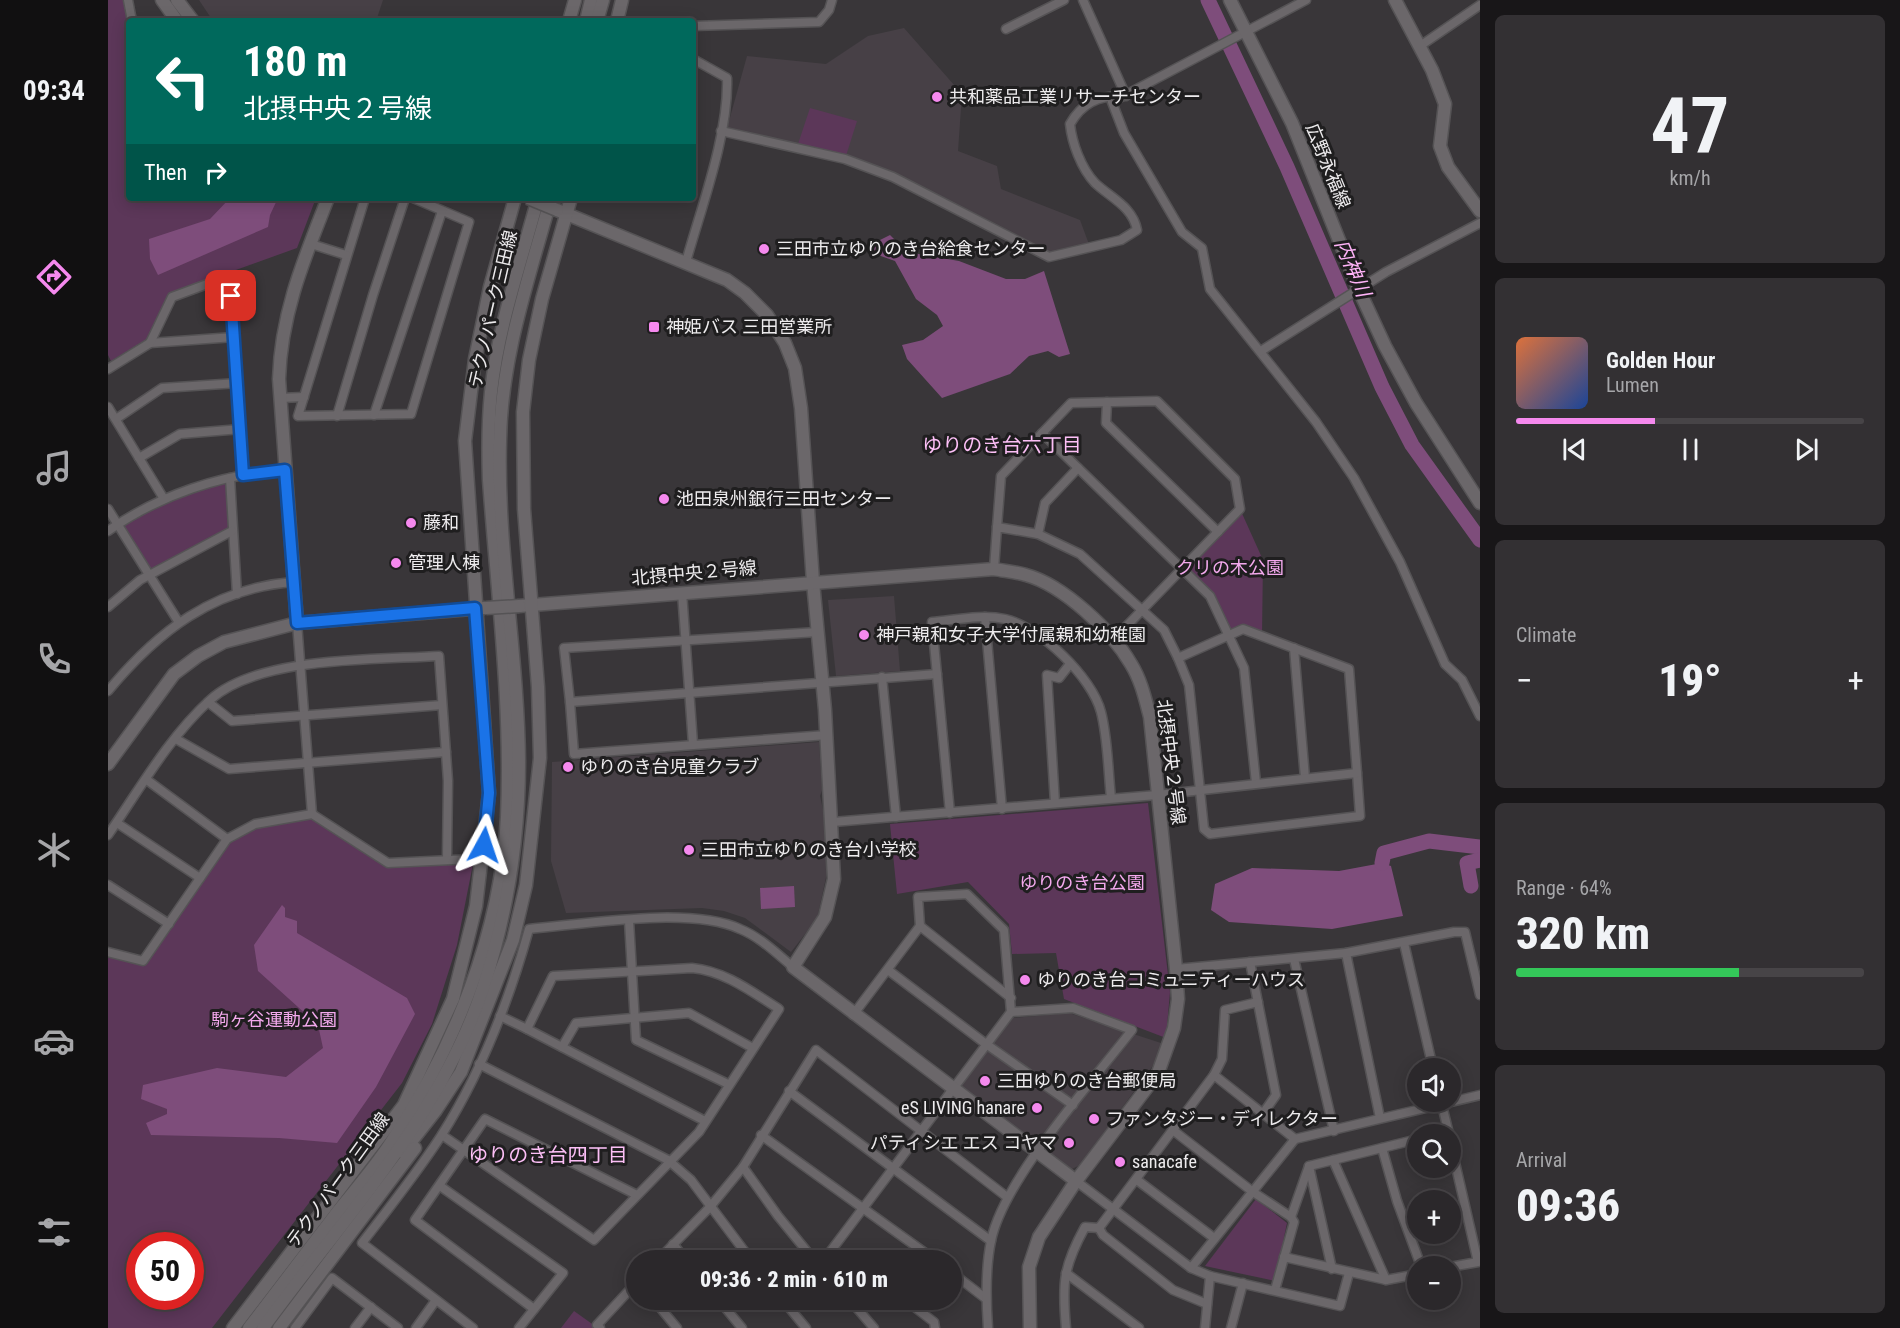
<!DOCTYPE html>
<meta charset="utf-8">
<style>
:root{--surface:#2b282b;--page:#333033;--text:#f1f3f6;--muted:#a6a6a9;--line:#474447;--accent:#f589ee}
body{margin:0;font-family:"Roboto Condensed","Noto Sans JP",sans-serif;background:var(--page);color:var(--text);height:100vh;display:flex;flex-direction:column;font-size:22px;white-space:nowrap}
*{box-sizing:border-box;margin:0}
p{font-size:20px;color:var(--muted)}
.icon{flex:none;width:33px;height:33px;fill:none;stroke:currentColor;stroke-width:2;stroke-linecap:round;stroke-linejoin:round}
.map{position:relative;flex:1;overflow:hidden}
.side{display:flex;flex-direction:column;gap:15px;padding:15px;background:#181618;width:420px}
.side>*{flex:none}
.guide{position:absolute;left:18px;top:18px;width:570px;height:183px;border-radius:6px;box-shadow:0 3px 15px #0003,0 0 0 2px var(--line);background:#00695c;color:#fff;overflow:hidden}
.tools{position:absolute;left:1299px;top:1058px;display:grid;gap:12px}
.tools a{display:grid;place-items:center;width:54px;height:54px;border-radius:50%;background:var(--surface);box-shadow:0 3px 15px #0003,0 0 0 2px var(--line);font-size:30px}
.speed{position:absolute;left:18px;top:1232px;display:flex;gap:12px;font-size:30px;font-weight:700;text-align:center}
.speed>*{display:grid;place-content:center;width:78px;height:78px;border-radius:50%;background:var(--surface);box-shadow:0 3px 15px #0003,0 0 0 2px var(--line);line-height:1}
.speed .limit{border:9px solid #d22;background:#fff;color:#111}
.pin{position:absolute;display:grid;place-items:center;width:51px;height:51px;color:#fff;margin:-26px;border-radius:12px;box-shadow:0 3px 9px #0006}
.me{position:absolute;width:66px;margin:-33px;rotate:5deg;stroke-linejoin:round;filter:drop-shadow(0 0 4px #0008)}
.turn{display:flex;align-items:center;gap:21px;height:126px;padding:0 18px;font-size:27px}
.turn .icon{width:78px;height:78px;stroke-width:2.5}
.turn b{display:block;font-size:42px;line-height:51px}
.then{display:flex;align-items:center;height:57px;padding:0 18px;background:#0003;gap:12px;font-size:22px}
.big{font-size:45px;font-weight:800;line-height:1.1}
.side .tile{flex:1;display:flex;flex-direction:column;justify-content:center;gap:9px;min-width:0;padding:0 21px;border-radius:9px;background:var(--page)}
.side .dial{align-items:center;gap:0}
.dial b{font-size:78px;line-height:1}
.song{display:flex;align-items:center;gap:18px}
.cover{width:72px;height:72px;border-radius:9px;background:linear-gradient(135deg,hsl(20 70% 55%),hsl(220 70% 35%))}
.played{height:6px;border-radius:3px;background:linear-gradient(90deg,var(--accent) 40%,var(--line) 40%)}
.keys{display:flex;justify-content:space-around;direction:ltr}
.heat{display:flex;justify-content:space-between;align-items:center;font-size:33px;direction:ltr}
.charge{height:9px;border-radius:4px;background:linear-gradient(90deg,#34c759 64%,var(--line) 0)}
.trip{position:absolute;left:518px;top:1250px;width:336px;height:60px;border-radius:30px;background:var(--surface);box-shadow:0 3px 15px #0003,0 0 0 2px var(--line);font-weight:800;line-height:60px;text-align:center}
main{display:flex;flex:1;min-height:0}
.tabs{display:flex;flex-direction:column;width:108px;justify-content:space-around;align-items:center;background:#111011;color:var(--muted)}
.tabs .icon{width:42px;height:42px}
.tabs .on{color:var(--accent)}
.tabs b{font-size:27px;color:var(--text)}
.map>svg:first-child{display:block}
</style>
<main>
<nav class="tabs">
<b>09:34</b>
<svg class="icon on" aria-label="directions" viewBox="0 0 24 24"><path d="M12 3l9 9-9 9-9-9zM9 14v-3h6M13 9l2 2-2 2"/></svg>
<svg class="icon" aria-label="music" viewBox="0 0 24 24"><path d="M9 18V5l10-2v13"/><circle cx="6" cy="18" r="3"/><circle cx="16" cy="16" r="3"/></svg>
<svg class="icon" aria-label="phone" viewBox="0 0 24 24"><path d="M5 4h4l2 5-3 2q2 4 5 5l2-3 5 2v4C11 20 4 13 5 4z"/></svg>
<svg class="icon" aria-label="climate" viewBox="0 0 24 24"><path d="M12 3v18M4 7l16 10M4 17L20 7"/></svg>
<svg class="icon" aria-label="car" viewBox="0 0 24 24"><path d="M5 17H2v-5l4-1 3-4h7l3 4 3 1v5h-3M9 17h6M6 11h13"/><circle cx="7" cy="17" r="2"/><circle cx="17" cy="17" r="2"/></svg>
<svg class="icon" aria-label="filters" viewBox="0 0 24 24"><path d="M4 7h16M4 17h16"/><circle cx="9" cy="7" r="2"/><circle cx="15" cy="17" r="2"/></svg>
</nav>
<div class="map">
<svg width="1372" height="1328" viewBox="0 0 1372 1328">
<rect width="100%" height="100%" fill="#393639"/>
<g fill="#474046">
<path d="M 91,0 L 275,0 L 268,21 L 105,21 Z"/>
<path d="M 796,28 L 854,94 L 850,151 L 889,166 L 893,189 L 972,220 L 982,247 L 941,257 L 737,159 L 618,132 L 639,56 L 718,64 L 760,36 Z"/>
<path d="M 786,596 L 792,671 L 728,676 L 720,600 Z"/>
<path d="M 711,742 L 714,790 L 712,796 L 717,819 L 719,873 L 709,919 L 683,952 L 637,918 L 616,911 L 594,908 L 458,913 L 443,861 L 444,762 Z"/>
<path d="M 961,1013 L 1056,1044 L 1044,1067 L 972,1165 L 962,1170 L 851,1086 L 905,1018 Z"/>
</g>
<g fill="#5c3759" fill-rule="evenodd">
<path d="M 0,0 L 16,0 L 21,32 L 21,198 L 208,198 L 189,248 L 61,294 L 39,339 L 3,361 L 0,355 Z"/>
<path d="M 702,108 L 749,121 L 737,159 L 689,147 Z"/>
<path d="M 122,478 L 124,531 L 41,575 L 9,525 L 56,499 Z"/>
<path d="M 1132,509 L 1155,560 L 1154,636 L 1135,629 L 1121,635 L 1102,596 L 1075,568 Z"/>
<path d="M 1040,803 L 1062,992 L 1058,1038 L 956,999 L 948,953 L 904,954 L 901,924 L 860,882 L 789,894 L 782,824 Z"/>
<path d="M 204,814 L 280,863 L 366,859 L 349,945 L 324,1024 L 294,1083 L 104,1328 L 0,1328 L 0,957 L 35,961 L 119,839 L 147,824 ZM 32,1245 L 82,1245 L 82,1296 L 32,1296 Z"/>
<path d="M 1148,1199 L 1179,1223 L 1167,1281 L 1097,1266 Z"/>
<path d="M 466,1311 L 487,1326 L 489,1328 L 453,1328 Z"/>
</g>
<g fill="#7e4d7b">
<path d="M 122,198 L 170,198 L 162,215 L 160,227 L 50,275 L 42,259 L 41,239 L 102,219 Z"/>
<path d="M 782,235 L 799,252 L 851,261 L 898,279 L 917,279 L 936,271 L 962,354 L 951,357 L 940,351 L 921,356 L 902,374 L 834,398 L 799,359 L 794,345 L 815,340 L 835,326 L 829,315 L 808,299 L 787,261 L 770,255 L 762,245 Z"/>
<path d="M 1274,863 L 1283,866 L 1295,916 L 1224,929 L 1121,922 L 1103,910 L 1107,884 L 1144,868 L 1231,871 Z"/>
<path d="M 686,886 L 687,907 L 653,909 L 652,888 Z"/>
<path d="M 174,905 L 177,908 L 177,917 L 189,921 L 189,933 L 299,998 L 307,1014 L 268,1087 L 229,1143 L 171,1138 L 43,1135 L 38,1123 L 59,1114 L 59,1109 L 33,1099 L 35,1085 L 109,1068 L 178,1077 L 215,1048 L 210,1025 L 150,971 L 146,945 Z"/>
</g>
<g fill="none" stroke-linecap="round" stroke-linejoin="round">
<g stroke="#7e4d7b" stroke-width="15">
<path d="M 1100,0 L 1179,167 L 1274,387 L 1304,445 L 1372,540"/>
<path d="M 1274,863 L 1276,853 L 1321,841 L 1372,847"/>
<path d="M 1363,886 L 1359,863 L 1372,860"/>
</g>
<g stroke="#555355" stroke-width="11">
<g id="street">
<path d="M 20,0 L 24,21"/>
<path d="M 975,0 L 1018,96"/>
<path d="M 1198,0 L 1004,102 L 1016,133 L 1074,232 L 1094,248 L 1102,289 L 1208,422 L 1246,478 L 1292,562 L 1337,664 L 1354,680 L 1372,716"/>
<path d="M 585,26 L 711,22 L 721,10 L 724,0"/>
<path d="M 898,29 L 956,0"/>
<path d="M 1312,46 L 1372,5"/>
<path d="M 613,131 L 737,159 L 785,177 L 941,257 L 1013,240 L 1029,230 C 1025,207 1003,198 987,183 C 973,168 964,143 962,124 C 974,103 990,96 1012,96"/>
<path d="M 257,198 L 190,416 L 303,414 L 361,222 L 305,198"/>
<path d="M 203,244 L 238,255"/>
<path d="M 578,262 C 593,208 621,134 619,78 L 585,59"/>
<path d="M 42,343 L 126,337"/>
<path d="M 1153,351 L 1278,272 L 1372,223"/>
<path d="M 0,369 L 42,343 L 64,297 L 121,276 L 133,429 L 72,434 L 31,458 L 56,499"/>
<path d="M 172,398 L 196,397"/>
<path d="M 999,402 L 998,423 L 1110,532"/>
<path d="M 0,407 L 31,458"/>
<path d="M 266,415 L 334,211"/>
<path d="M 229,416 L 265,295 L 297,198"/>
<path d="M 8,419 L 54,388 L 130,383"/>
<path d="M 133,429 L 135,475"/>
<path d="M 934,433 L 1102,596 L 1136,668 L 1148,783"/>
<path d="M 122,478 L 129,594"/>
<path d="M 0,509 L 70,621"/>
<path d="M 889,527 L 893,476 L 963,403 L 1049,401 L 1127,479 L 1132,509 L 1005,640"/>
<path d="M 0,531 C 51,495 114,474 177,470"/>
<path d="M 930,534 L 937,503 L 970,468"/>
<path d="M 574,592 L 585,744"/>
<path d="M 0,607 L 32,580 L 124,531"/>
<path d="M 877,617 L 894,809"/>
<path d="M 189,623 L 204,814"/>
<path d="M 710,632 L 456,648 L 462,702 L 829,674"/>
<path d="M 1186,648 L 1197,778"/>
<path d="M 1070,658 L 1081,685 L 1096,829 L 1102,834 L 1252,816 L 1249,773"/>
<path d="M 774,677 L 788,817"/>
<path d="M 0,691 C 49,632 105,588 185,582"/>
<path d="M 100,702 L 124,721 L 334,705"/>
<path d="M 462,702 L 466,754 L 719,735"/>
<path d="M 68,739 L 121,769 L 338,752"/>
<path d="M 39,780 L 119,839"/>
<path d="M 947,803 L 939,675 L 951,678 L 962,664"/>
<path d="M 842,813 L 824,622 C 847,620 874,614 897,619 C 932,627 984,677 993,712 C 1000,739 1000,770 1003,798"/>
<path d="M 725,822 L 1049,795 L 1249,773 L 1241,669 L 1135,629 L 1070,658 L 1056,630 L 972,554 L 930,534 L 889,527 L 886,569"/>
<path d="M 9,823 L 92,878"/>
<path d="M 0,835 C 31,790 61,737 102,700 C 150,656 267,660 331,656 L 340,781 L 339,858"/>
<path d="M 0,885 L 61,924"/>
<path d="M 521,921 L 528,1040 L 620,1084"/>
<path d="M 812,926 L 903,998"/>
<path d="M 1296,943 L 1325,1068"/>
<path d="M 0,952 L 35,961 L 119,839 L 147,824 L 204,814 L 280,863 L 366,859"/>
<path d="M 1238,953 L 1272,1118"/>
<path d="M 1186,959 L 1226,1131"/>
<path d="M 1142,962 L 1168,1095 L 1156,1112"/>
<path d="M 1068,969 L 1238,953 L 1346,932 L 1357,932 L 1372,995"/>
<path d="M 780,970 L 878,1044 L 965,1105"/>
<path d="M 419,1029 L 597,1121"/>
<path d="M 454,1047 L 468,1023 L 581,1013 L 643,1047"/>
<path d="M 371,1064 L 560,1160 L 583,1180 L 643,1260"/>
<path d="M 1106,1075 L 1187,1139"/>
<path d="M 681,1091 L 883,1241"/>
<path d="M 1333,1101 L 1341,1134"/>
<path d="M 1066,1131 L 1145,1192 L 1183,1217 L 1186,1222 L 1167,1290"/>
<path d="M 334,1135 L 486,1240 L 591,1132 L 671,1009 C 644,992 617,971 584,968 L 445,976 L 419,1029 L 392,1016"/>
<path d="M 653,1135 L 827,1260"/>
<path d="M 1342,1141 L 1370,1262 L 1342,1267"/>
<path d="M 1274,1148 L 1289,1201 L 1313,1266"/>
<path d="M 1225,1160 L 1278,1280"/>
<path d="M 1201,1166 L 1224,1269"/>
<path d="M 635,1167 L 670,1216 L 706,1260"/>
<path d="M 1029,1180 L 1106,1238"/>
<path d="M 968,1181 L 1083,1268 L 1102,1276 L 1232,1306 L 1241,1273"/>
<path d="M 332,1186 L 455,1273 L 411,1328"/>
<path d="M 1183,1217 L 1201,1166 L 1310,1139"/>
<path d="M 991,1228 L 995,1235 L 1065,1290 L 1099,1304"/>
<path d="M 565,1244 L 578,1260"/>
<path d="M 1176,1257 L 1278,1280 L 1310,1274"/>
<path d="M 550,1260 L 602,1207 L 635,1167 L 708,1050 L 899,1197"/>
<path d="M 716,1260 L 903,1012 L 896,930 L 859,894 L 810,897 L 812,926 L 745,1015"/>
<path d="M 1083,1268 L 1187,1139 L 1372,1095"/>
<path d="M 843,1272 L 877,1298"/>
<path d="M 958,1273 L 1031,1328"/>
<path d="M 545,1299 L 569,1328"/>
<path d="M 610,1299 L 634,1328"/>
<path d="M 674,1299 L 698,1328"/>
<path d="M 741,1299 L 766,1328"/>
<path d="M 796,1299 L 826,1322 L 827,1328"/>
<path d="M 426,1309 L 307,1220 L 377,1119 L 529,1195"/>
<path d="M 187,1328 L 224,1278 L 290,1328"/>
<path d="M 247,1328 L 263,1307"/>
<path d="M 308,1328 L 328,1300"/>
<path d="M 365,1328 L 254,1243 C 281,1208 309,1173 333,1136 C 373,1073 401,1001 421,929 C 478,924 582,906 632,929 C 652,937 668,953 685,967"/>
<path d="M 492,1328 L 489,1325 L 528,1283"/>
<path d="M 880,1328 C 878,1300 877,1270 883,1241 C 895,1180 984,1082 1024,1030 L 965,1008 L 903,1012"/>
<path d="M 958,1328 C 954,1283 955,1267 977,1227 L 991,1228 L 1106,1075 L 1114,1059 L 1117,1010 L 1150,1002"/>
<path d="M 1097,1328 L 1102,1276"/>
<path d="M 1123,1328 L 1135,1283"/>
</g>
</g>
<g stroke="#555355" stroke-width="15">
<g id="secondary">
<path d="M 54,0 L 69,21"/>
<path d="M 69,0 L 85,21"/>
<path d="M 1122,0 L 1184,123 L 1251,290 L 1277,346 L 1308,403 L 1372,503"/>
<path d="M 1287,0 L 1324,70 L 1337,104 L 1332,146 L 1340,167 L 1372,211"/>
<path d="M 461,21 L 467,0"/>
<path d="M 478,21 L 483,0"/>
<path d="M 489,21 L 495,0"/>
<path d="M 509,21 L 514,0"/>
<path d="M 449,210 L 619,280 L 637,293 L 659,315 L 677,343 L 687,368 L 693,408 L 705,582 L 717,710 L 726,879 L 717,917 L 685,967 L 968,1181"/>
<path d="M 411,606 L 886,569 C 896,571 908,572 918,575 C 955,585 1004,631 1023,664 C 1033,680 1037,698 1042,717 L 1068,969 L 1070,999 L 1066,1028 L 1050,1073 L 968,1181 L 931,1237 L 921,1267 L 922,1328"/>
<path d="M 189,623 L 171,379 C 173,313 196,259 220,198"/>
<path d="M 0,764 L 66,674 L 90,656 L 116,642 L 189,623 L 376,608"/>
<path d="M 295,1152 L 328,1110 L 353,1072 L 405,940 L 418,885 L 432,758 L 430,687 L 416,509 L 415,412 L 421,360 L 434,299 L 463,198"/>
<path d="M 125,1328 L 296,1105 L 345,999 L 368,906 L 381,793 L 357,441 L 367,359 L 382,287 L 407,198"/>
<path d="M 141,1328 C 171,1289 201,1249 231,1210 C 248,1189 267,1167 282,1144 C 346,1049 393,933 399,817 C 404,706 389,591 381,480 C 380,451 380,421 383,392 C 390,326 413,262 430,198"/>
<path d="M 155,1328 C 234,1219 332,1118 375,988 C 399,915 411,838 411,762 C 410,654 389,548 392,441 C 393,357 421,278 443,198"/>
<path d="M 171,1328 L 307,1148"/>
</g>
</g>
<use href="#street" stroke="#6b676a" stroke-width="8"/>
<use href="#secondary" stroke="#6b676a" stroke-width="12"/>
<g stroke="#555355" stroke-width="15" stroke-linecap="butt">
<g id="secondary-bridge">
<path d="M 420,198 L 449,210"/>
<path d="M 378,608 L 411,606"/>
</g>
</g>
<use href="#secondary-bridge" stroke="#6b676a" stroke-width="12"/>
</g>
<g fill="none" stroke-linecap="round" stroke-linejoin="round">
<g stroke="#114b97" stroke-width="15">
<path id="route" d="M 123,296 L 135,475 L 177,470 L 189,623 L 367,608 L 381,793 L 376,845"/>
</g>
<use href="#route" stroke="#1a73e8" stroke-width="10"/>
</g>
<g fill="#f589ee" stroke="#1f1e1f" stroke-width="2">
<circle cx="829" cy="97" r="6"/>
<circle cx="656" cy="249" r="6"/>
<rect x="540" y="321" width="12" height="12" rx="3"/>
<circle cx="556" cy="499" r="6"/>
<circle cx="303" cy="523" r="6"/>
<circle cx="288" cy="563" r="6"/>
<circle cx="756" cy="635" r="6"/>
<circle cx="460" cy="767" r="6"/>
<circle cx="581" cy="850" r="6"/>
<circle cx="917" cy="980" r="6"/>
<circle cx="877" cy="1081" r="6"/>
<circle cx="929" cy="1108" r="6"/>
<circle cx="986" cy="1119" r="6"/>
<circle cx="961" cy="1143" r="6"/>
<circle cx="1012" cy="1162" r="6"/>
</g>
<g text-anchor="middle" stroke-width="6" stroke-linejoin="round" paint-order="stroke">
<g font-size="18" fill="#edebed" stroke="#1f1e1f" text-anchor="start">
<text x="841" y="103">共和薬品工業リサーチセンター</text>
<text x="668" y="255">三田市立ゆりのき台給食センター</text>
<text x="558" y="333">神姫バス 三田営業所</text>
<text x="568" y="505">池田泉州銀行三田センター</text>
<text x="315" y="529">藤和</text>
<text x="300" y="569">管理人棟</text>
<text x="768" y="641">神戸親和女子大学付属親和幼稚園</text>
<text x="472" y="773">ゆりのき台児童クラブ</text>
<text x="593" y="856">三田市立ゆりのき台小学校</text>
<text x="929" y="986">ゆりのき台コミュニティーハウス</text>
<text x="889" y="1087">三田ゆりのき台郵便局</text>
<text x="917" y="1114" text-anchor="end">eS LIVING hanare</text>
<text x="998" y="1125">ファンタジー・ディレクター</text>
<text x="949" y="1149" text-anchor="end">パティシエ エス コヤマ</text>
<text x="1024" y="1168">sanacafe</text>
</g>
<g font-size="18" fill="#edebed" stroke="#1f1e1f">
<text transform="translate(1220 166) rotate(68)" y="6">広野永福線</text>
<text transform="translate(385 309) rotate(-77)" y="6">テクノパーク三田線</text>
<text transform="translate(586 573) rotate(-5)" y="6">北摂中央２号線</text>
<text transform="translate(1063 762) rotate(83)" y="6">北摂中央２号線</text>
<text transform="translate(230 1180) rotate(-54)" y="6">テクノパーク三田線</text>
</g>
<g font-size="18" fill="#f3a9ed" stroke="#1f1e1f">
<text x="1122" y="574">クリの木公園</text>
<text x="974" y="889">ゆりのき台公園</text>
<text x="166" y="1026">駒ヶ谷運動公園</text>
</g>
<g font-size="20" font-style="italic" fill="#feb3f7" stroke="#1f1e1f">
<text transform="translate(1245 268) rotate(67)" y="7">内神川</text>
</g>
<g font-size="20" fill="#fcbff6" stroke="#1f1e1f">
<text x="894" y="452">ゆりのき台六丁目</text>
<text x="440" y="1162">ゆりのき台四丁目</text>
</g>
</g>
</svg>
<div class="tools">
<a><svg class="icon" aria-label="sound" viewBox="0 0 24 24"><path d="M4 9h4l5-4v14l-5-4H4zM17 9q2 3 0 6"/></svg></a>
<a><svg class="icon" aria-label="search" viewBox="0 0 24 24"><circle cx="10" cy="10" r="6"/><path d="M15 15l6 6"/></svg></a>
<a>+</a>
<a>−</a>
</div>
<div class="speed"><div class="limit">50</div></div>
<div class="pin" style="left:123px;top:296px;background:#d93025"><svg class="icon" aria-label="arrive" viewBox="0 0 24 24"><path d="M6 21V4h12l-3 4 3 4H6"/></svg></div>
<svg class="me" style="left:376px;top:845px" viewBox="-20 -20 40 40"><path d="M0-17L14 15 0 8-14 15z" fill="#1a73e8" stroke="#fff" stroke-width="4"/></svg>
<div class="trip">09:36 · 2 min · 610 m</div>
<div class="guide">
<div class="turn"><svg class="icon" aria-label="left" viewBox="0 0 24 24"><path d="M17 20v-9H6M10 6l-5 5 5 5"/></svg><div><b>180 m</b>北摂中央２号線</div></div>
<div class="then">Then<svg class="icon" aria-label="right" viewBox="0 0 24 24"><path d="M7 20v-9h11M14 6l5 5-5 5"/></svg></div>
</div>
</div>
<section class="side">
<div class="tile dial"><b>47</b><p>km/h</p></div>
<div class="tile">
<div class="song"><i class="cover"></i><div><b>Golden Hour</b><p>Lumen</p></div></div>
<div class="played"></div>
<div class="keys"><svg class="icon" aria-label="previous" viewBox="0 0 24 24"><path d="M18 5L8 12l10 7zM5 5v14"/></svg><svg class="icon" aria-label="pause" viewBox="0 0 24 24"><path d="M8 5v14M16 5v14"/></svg><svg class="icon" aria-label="next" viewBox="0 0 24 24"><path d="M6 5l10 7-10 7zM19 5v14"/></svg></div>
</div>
<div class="tile"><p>Climate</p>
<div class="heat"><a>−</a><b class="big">19°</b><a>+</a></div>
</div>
<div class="tile"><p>Range · 64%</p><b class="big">320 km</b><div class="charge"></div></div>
<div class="tile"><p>Arrival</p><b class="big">09:36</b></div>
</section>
</main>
